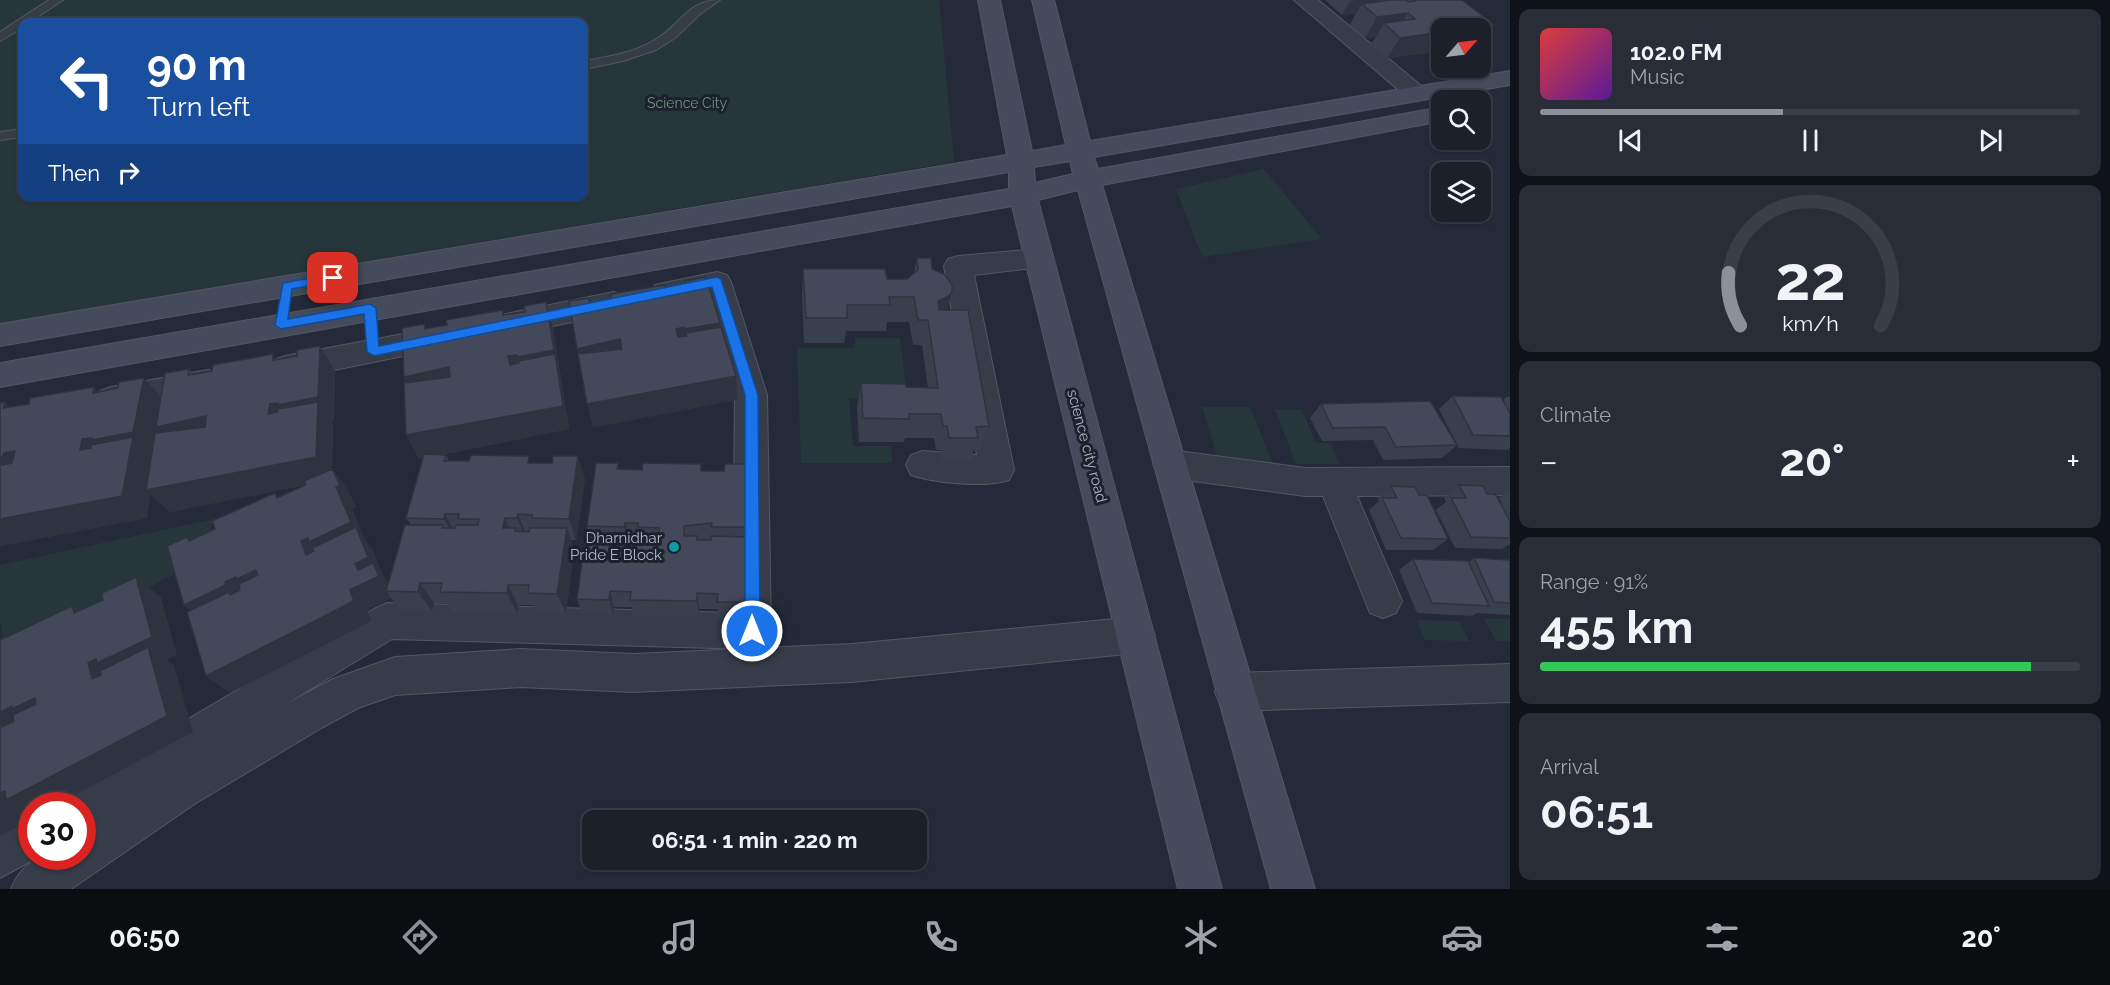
<!DOCTYPE html>
<meta charset="utf-8">
<style>
:root{--surface:#1b202b;--page:#282d37;--text:#f1f3f6;--muted:#a0a3a9;--line:#393e47;--accent:#8c9099}
body{margin:0;font-family:Raleway,sans-serif;background:var(--page);color:var(--text);height:100vh;display:flex;flex-direction:column;font-size:22px;white-space:nowrap}
*{box-sizing:border-box;margin:0}
p{font-size:20px;color:var(--muted)}
.icon{flex:none;width:33px;height:33px;fill:none;stroke:currentColor;stroke-width:2;stroke-linecap:round;stroke-linejoin:round}
.map{position:relative;flex:1;overflow:hidden}
.side{display:flex;flex-direction:column;gap:9px;padding:9px;background:#0f1218;width:600px}
.side>*{flex:none}
.top-card{position:absolute;left:18px;top:18px;width:570px;height:183px;border-radius:12px;box-shadow:0 2px 4px #0004,0 0 0 2px var(--line);background:#1a4fa0;color:#fff;overflow:hidden}
.needle{width:39px;rotate:62deg}
.fabs{position:absolute;left:1431px;top:18px;display:grid;gap:12px}
.fabs a{display:grid;place-items:center;width:60px;height:60px;border-radius:12px;background:var(--surface);box-shadow:0 2px 4px #0004,0 0 0 2px var(--line);font-size:30px}
.speed{position:absolute;left:18px;top:792px;display:flex;gap:12px;font-size:30px;font-weight:700;text-align:center}
.speed>*{display:grid;place-content:center;width:78px;height:78px;border-radius:50%;background:var(--surface);box-shadow:0 2px 4px #0004,0 0 0 2px var(--line);line-height:1}
.speed .limit{border:9px solid #d22;background:#fff;color:#111}
.pin{position:absolute;display:grid;place-items:center;width:51px;height:51px;color:#fff;margin:-26px;border-radius:12px;box-shadow:0 3px 9px #0006}
.me{position:absolute;width:66px;margin:-33px;rotate:0deg;stroke-linejoin:round;filter:drop-shadow(0 0 4px #0008)}
.turn{display:flex;align-items:center;gap:21px;height:126px;padding:0 30px;font-size:27px}
.turn .icon{width:78px;height:78px;stroke-width:2.5}
.turn b{display:block;font-size:42px;line-height:51px}
.then{display:flex;align-items:center;height:57px;padding:0 30px;background:#0003;gap:12px;font-size:22px}
.big{font-size:45px;font-weight:700;line-height:1.1}
.side .widget{flex:1;display:flex;flex-direction:column;justify-content:center;gap:9px;min-width:0;padding:0 21px;border-radius:12px;background:var(--page)}
.side .dial{align-items:center;gap:0}
.dial svg{height:156px;overflow:visible;fill:none;stroke:var(--line);stroke-width:7;stroke-linecap:round;text-anchor:middle}
.dial text{fill:var(--text);stroke:none}
.song{display:flex;align-items:center;gap:18px}
.cover{width:72px;height:72px;border-radius:9px;background:linear-gradient(135deg,hsl(0 70% 55%),hsl(270 70% 35%))}
.played{height:6px;border-radius:3px;background:linear-gradient(90deg,var(--accent) 45%,var(--line) 45%)}
.keys{display:flex;justify-content:space-around;direction:ltr}
.heat{display:flex;justify-content:space-between;align-items:center;font-size:33px;direction:ltr}
.charge{height:9px;border-radius:4px;background:linear-gradient(90deg,#34c759 91%,var(--line) 0)}
.trip{position:absolute;left:582px;top:810px;width:345px;height:60px;border-radius:12px;background:var(--surface);box-shadow:0 2px 4px #0004,0 0 0 2px var(--line);font-weight:700;line-height:60px;text-align:center}
.tabs{display:flex;height:96px;justify-content:space-around;align-items:center;background:#0b0d11;color:var(--muted)}
.tabs .icon{width:42px;height:42px}
.tabs .on{color:var(--accent)}
.tabs b{font-size:27px;color:var(--text)}
main{display:flex;flex:1;min-height:0}
.map>svg:first-child{display:block}
</style>
<main>
<div class="map">
<svg width="1510" height="889" viewBox="0 0 1510 889">
<rect width="100%" height="100%" fill="#242a39"/>
<g fill="#26373b" fill-rule="evenodd">
<path d="M 0,0 L 939,0 L 954,162 L 0,323 ZM 22,22 L 584,22 L 584,196 L 22,196 Z"/>
<path d="M 1264,169 L 1322,239 L 1202,257 L 1176,189 Z"/>
<path d="M 855,338 L 900,338 L 907,398 L 849,398 L 853,446 L 891,446 L 892,463 L 801,463 L 797,348 L 855,348 Z"/>
<path d="M 1202,407 L 1250,407 L 1275,469 L 1219,463 Z"/>
<path d="M 1275,409 L 1302,410 L 1316,443 L 1331,443 L 1339,464 L 1296,464 Z"/>
<path d="M 214,519 L 200,561 L 7,659 L 0,619 L 0,565 Z"/>
<path d="M 1484,619 L 1510,619 L 1510,641 L 1496,641 Z"/>
<path d="M 1416,620 L 1459,621 L 1469,641 L 1425,640 Z"/>
</g>
<g fill="none" stroke-linecap="round" stroke-linejoin="round">
<g stroke="#525764" stroke-width="2">
<g id="lane">
<path d="M 49,0 L 63,0 L 30,22 L 22,22 L 22,28 L 0,41 L 0,32 Z"/>
<path d="M 720,0 L 700,14 L 675,38 L 656,50 L 623,61 L 584,69 L 584,61 C 608,57 633,53 655,40 C 681,25 687,0 720,0 Z"/>
<path d="M 22,129 L 22,137 L 0,140 L 0,132 Z"/>
</g>
</g>
<g stroke="#525764" stroke-width="2">
<g id="street">
<path d="M 1294,0 L 1318,0 L 1425,89 L 1429,94 L 1425,99 L 1417,101 L 1409,99 Z"/>
<path d="M 1038,249 L 1048,252 L 1052,259 L 1048,266 L 974,275 L 1014,470 L 1009,480 C 986,488 934,483 911,475 L 906,465 L 911,455 L 923,451 L 977,455 L 944,266 L 948,259 L 958,256 Z"/>
<path d="M 717,272 L 727,275 L 731,282 L 767,395 L 771,631 L 765,644 L 752,649 L 392,639 L 286,704 L 333,679 L 395,657 L 521,649 L 633,654 L 852,644 L 1136,617 L 1149,622 L 1155,635 L 1149,648 L 1136,653 L 852,682 L 633,692 L 521,687 L 395,695 L 358,708 L 323,727 L 196,803 L 71,889 L 11,889 C 26,853 49,856 82,856 L 82,829 L 90,824 L 82,827 L 82,806 L 61,806 L 67,791 L 374,609 L 387,603 L 733,613 L 735,395 L 706,294 L 665,302 L 655,299 L 650,292 L 655,285 Z"/>
<path d="M 614,292 L 624,295 L 629,303 L 624,311 L 506,336 L 495,333 L 491,325 L 495,317 L 506,314 Z"/>
<path d="M 446,326 L 457,329 L 461,337 L 457,345 L 285,380 L 274,376 L 269,368 L 274,360 L 285,356 Z"/>
<path d="M 208,370 L 219,373 L 224,382 L 219,391 L 111,413 L 100,409 L 95,400 L 100,391 L 111,387 Z"/>
<path d="M 1170,450 L 1305,468 L 1510,467 L 1510,495 L 1357,496 L 1402,601 L 1396,613 L 1383,618 L 1370,613 L 1323,496 L 1305,496 L 1170,478 L 1158,474 L 1153,464 L 1158,454 Z"/>
<path d="M 1510,664 L 1510,702 L 1235,711 L 1221,706 L 1215,692 L 1221,678 L 1235,673 Z"/>
<path d="M 32,816 L 32,856 L 40,856 L 0,878 L 0,832 Z"/>
</g>
</g>
<g stroke="#525764" stroke-width="2">
<path id="secondary" d="M 978,0 L 1000,0 L 1032,151 L 1066,145 L 1032,0 L 1054,0 L 1090,141 L 1510,71 L 1510,85 L 1094,157 L 1098,169 L 1442,107 L 1442,121 L 1102,185 L 1315,889 L 1271,889 L 1078,190 L 1038,200 L 1222,889 L 1178,889 L 1012,206 L 0,387 L 0,363 L 1009,189 L 1009,172 L 0,346 L 0,324 L 1007,155 ZM 1070,161 L 1073,174 L 1035,183 L 1034,167 Z"/>
</g>
<use href="#lane" fill="#373c49" fill-rule="evenodd"/>
<use href="#street" fill="#373c49" fill-rule="evenodd"/>
<use href="#secondary" fill="#454b5c" fill-rule="evenodd"/>
</g>
<g fill="#3a3f4d">
<path d="M 1325,0 L 1462,0 L 1494,25 L 1480,43 L 1480,28 L 1442,28 L 1442,51 L 1440,51 L 1435,46 L 1432,47 L 1428,53 L 1387,58 L 1371,44 L 1376,37 L 1365,38 L 1350,25 L 1356,13 L 1342,15 Z"/>
<path d="M 917,258 L 932,269 L 952,292 L 947,310 L 989,426 L 980,450 L 974,450 L 970,461 L 942,461 L 940,450 L 936,450 L 934,438 L 905,438 L 904,442 L 859,442 L 857,408 L 861,383 L 906,387 L 928,388 L 922,345 L 913,345 L 909,322 L 887,322 L 886,331 L 846,331 L 844,343 L 804,343 L 802,295 L 803,269 L 887,279 L 907,279 L 914,273 Z"/>
<path d="M 546,302 L 553,328 L 569,429 L 440,455 L 446,455 L 449,461 L 532,463 L 585,479 L 576,540 L 571,540 L 574,550 L 566,613 L 537,613 L 533,605 L 518,605 L 517,613 L 453,612 L 447,603 L 434,603 L 432,611 L 401,611 L 391,598 L 367,610 L 371,621 L 230,693 L 206,676 L 190,610 L 184,605 L 187,537 L 191,540 L 304,485 L 170,512 L 150,494 L 147,518 L 0,546 L 0,403 L 10,407 L 118,388 L 161,398 L 189,369 L 193,374 L 277,359 L 335,371 L 334,421 L 331,422 L 333,425 L 332,469 L 348,491 L 356,507 L 352,509 L 365,540 L 372,549 L 383,576 L 388,583 L 411,525 L 406,518 L 423,458 L 419,459 L 406,383 L 404,377 L 424,324 L 426,329 L 504,315 L 525,312 Z"/>
<path d="M 1453,396 L 1503,400 L 1507,397 L 1510,397 L 1510,448 L 1508,450 L 1459,448 L 1439,409 Z"/>
<path d="M 1321,404 L 1457,445 L 1442,458 L 1383,460 L 1373,440 L 1322,441 L 1310,418 Z"/>
<path d="M 618,463 L 619,469 L 724,471 L 749,464 L 747,618 L 718,617 L 718,609 L 699,609 L 699,617 L 634,616 L 632,607 L 614,607 L 613,615 L 583,615 L 577,599 L 589,533 L 587,526 Z"/>
<path d="M 1459,485 L 1487,494 L 1500,504 L 1502,503 L 1499,498 L 1510,490 L 1510,545 L 1510,544 L 1502,549 L 1455,548 L 1436,510 L 1446,502 L 1444,498 Z"/>
<path d="M 1391,486 L 1419,495 L 1448,539 L 1433,550 L 1386,550 L 1369,510 L 1379,501 L 1378,498 Z"/>
<path d="M 1474,558 L 1510,560 L 1510,615 L 1477,613 L 1472,616 L 1417,613 L 1399,570 L 1413,559 L 1469,562 Z"/>
</g>
<g fill="#2f333f">
<path d="M 1358,0 L 1380,0 L 1374,11 L 1362,4 L 1356,13 L 1342,15 L 1350,1 Z"/>
<path d="M 1408,13 L 1395,33 L 1384,23 L 1376,37 L 1365,38 L 1377,17 Z"/>
<path d="M 1449,25 L 1447,28 L 1442,28 L 1442,36 L 1435,46 L 1432,47 L 1428,53 L 1387,58 L 1400,38 L 1436,27 Z"/>
<path d="M 1494,25 L 1480,43 L 1480,28 L 1466,28 Z"/>
<path d="M 952,292 L 945,317 L 940,323 L 938,301 Z"/>
<path d="M 546,302 L 553,328 L 569,429 L 419,459 L 406,435 L 510,365 L 508,356 Z"/>
<path d="M 720,323 L 721,348 L 687,354 L 684,329 Z"/>
<path d="M 684,327 L 686,352 L 679,354 L 676,329 Z"/>
<path d="M 620,339 L 625,364 L 583,374 L 577,349 Z"/>
<path d="M 320,346 L 335,371 L 334,421 L 331,422 L 333,425 L 332,469 L 348,491 L 356,507 L 352,509 L 365,540 L 372,549 L 383,576 L 388,583 L 392,591 L 386,591 L 391,598 L 367,610 L 371,621 L 230,693 L 206,676 L 354,601 L 350,590 L 367,582 L 358,570 L 355,564 L 368,557 L 363,545 L 327,563 L 324,559 L 319,562 L 324,576 L 306,555 L 301,541 L 308,538 L 311,541 L 351,522 L 336,487 L 340,485 L 332,469 L 332,480 L 170,512 L 150,494 L 147,518 L 0,546 L 0,519 L 122,496 L 129,461 L 116,463 L 114,461 L 107,463 L 106,473 L 80,450 L 82,439 L 92,438 L 94,440 L 133,432 L 144,378 L 165,402 L 161,426 L 206,416 L 226,439 L 178,450 L 160,431 L 156,456 L 152,456 L 156,460 L 151,489 L 316,457 L 317,425 L 295,429 L 294,427 L 287,428 L 286,437 L 268,414 L 270,404 L 278,403 L 279,405 L 318,397 Z"/>
<path d="M 449,367 L 460,391 L 416,402 L 404,377 Z"/>
<path d="M 736,376 L 737,400 L 593,428 L 587,404 Z"/>
<path d="M 94,387 L 117,411 L 93,393 Z"/>
<path d="M 5,402 L 32,426 L 3,408 Z"/>
<path d="M 15,451 L 30,488 L 0,485 L 0,457 L 4,453 Z"/>
<path d="M 578,456 L 585,479 L 576,540 L 569,519 Z"/>
<path d="M 445,514 L 457,536 L 456,540 L 444,519 Z"/>
<path d="M 518,514 L 527,536 L 526,539 L 517,518 Z"/>
<path d="M 505,518 L 514,539 L 503,528 Z"/>
<path d="M 625,523 L 629,540 L 628,544 L 624,527 Z"/>
<path d="M 567,528 L 574,550 L 566,613 L 557,594 Z"/>
<path d="M 256,570 L 276,590 L 208,624 L 184,605 L 225,582 Z"/>
<path d="M 136,577 L 161,597 L 177,655 L 167,660 L 174,665 L 193,732 L 54,806 L 32,806 L 32,809 L 17,816 L 19,826 L 0,836 L 0,793 L 92,679 L 88,663 Z"/>
<path d="M 420,583 L 434,603 L 432,611 L 418,592 Z"/>
<path d="M 508,585 L 518,605 L 517,613 L 507,593 Z"/>
<path d="M 610,591 L 614,607 L 613,615 L 609,600 Z"/>
<path d="M 697,593 L 699,609 L 699,617 L 697,601 Z"/>
<path d="M 72,606 L 101,626 L 74,613 Z"/>
<path d="M 35,698 L 67,714 L 0,748 L 0,712 L 12,706 Z"/>
</g>
<g fill="#43495a" stroke="#2f333f" stroke-width="1.5">
<path d="M 1391,0 L 1406,0 L 1408,2 L 1415,1 L 1414,0 L 1462,0 L 1494,25 L 1466,28 L 1452,28 L 1449,25 L 1436,27 L 1442,32 L 1400,38 L 1384,23 L 1415,19 L 1408,13 L 1377,17 L 1362,4 Z"/>
<path d="M 917,258 L 931,258 L 932,269 L 944,274 L 952,285 L 952,292 L 947,297 L 938,301 L 939,310 L 968,310 L 989,426 L 976,427 L 978,438 L 949,438 L 947,426 L 943,426 L 941,414 L 909,414 L 909,419 L 863,418 L 861,383 L 906,384 L 906,387 L 938,388 L 928,320 L 918,320 L 914,297 L 889,297 L 890,305 L 847,305 L 847,318 L 806,318 L 803,269 L 885,269 L 887,279 L 907,279 L 918,270 Z"/>
<path d="M 706,277 L 720,323 L 684,329 L 684,327 L 676,329 L 678,337 L 687,336 L 686,333 L 721,327 L 736,376 L 587,404 L 578,354 L 622,349 L 620,339 L 577,349 L 569,301 L 589,298 L 590,303 L 611,299 L 611,294 L 664,285 L 665,290 L 687,286 L 685,281 Z"/>
<path d="M 546,302 L 554,350 L 517,357 L 517,355 L 508,356 L 510,365 L 519,363 L 518,361 L 555,354 L 563,406 L 406,435 L 404,383 L 450,377 L 449,367 L 404,377 L 402,328 L 424,324 L 425,329 L 447,325 L 446,320 L 503,310 L 503,315 L 525,312 L 524,306 Z"/>
<path d="M 320,346 L 318,397 L 278,405 L 278,403 L 270,404 L 268,414 L 278,412 L 278,409 L 318,402 L 316,457 L 146,490 L 155,433 L 205,427 L 206,416 L 156,427 L 165,373 L 189,369 L 188,375 L 212,371 L 213,365 L 273,354 L 273,360 L 297,356 L 297,350 Z"/>
<path d="M 144,378 L 133,432 L 92,440 L 92,438 L 82,439 L 80,450 L 91,448 L 91,445 L 133,437 L 122,496 L 0,519 L 0,463 L 2,463 L 2,465 L 12,463 L 15,451 L 4,453 L 3,456 L 0,457 L 0,403 L 5,402 L 3,408 L 29,404 L 30,398 L 94,387 L 93,393 L 118,388 L 119,382 Z"/>
<path d="M 1453,396 L 1501,397 L 1510,413 L 1510,436 L 1473,435 Z"/>
<path d="M 1430,401 L 1457,445 L 1396,447 L 1385,427 L 1333,428 L 1321,404 Z"/>
<path d="M 424,454 L 446,455 L 444,461 L 469,461 L 471,455 L 529,456 L 528,463 L 552,463 L 553,456 L 578,456 L 569,519 L 532,518 L 532,515 L 518,514 L 517,518 L 505,518 L 503,528 L 516,528 L 515,531 L 529,532 L 530,528 L 567,528 L 557,594 L 528,593 L 529,585 L 508,585 L 507,593 L 440,592 L 442,583 L 420,583 L 418,592 L 386,591 L 405,525 L 443,525 L 442,528 L 455,528 L 456,525 L 478,525 L 479,519 L 458,519 L 459,514 L 445,514 L 444,519 L 406,518 Z"/>
<path d="M 596,463 L 618,463 L 617,469 L 642,470 L 643,463 L 701,464 L 701,471 L 724,471 L 725,464 L 749,464 L 748,527 L 711,527 L 712,523 L 684,526 L 684,536 L 697,536 L 697,540 L 711,540 L 711,536 L 748,537 L 747,602 L 717,602 L 718,594 L 697,593 L 697,601 L 630,600 L 631,592 L 610,591 L 609,600 L 577,599 L 586,533 L 624,533 L 624,537 L 636,537 L 637,534 L 659,534 L 659,528 L 638,527 L 638,523 L 625,523 L 624,527 L 587,526 Z"/>
<path d="M 332,469 L 340,485 L 336,487 L 351,522 L 309,542 L 308,538 L 301,541 L 306,555 L 314,551 L 312,548 L 356,527 L 368,557 L 355,564 L 358,570 L 373,563 L 379,576 L 350,590 L 354,601 L 206,676 L 187,612 L 229,592 L 230,595 L 240,590 L 239,584 L 258,575 L 256,570 L 237,579 L 236,577 L 225,582 L 226,585 L 184,605 L 167,546 L 187,537 L 189,541 L 215,529 L 212,521 L 275,493 L 277,498 L 306,485 L 304,481 Z"/>
<path d="M 1459,485 L 1483,486 L 1487,494 L 1495,494 L 1510,521 L 1510,538 L 1471,537 L 1451,498 L 1466,498 Z"/>
<path d="M 1391,486 L 1415,487 L 1419,495 L 1427,495 L 1448,539 L 1401,538 L 1382,498 L 1397,498 Z"/>
<path d="M 1474,558 L 1510,560 L 1510,603 L 1494,602 Z"/>
<path d="M 1413,559 L 1468,561 L 1489,606 L 1432,603 Z"/>
<path d="M 136,577 L 152,637 L 97,663 L 96,659 L 88,663 L 92,679 L 101,675 L 100,671 L 148,647 L 167,716 L 6,800 L 5,791 L 0,793 L 0,725 L 2,724 L 2,727 L 14,721 L 13,715 L 36,704 L 35,698 L 12,709 L 12,706 L 0,712 L 0,640 L 72,606 L 74,613 L 103,600 L 102,593 Z"/>
</g>
<path fill="#1a73e8" stroke="#114b97" stroke-width="1.5" d="M 333,274 L 339,278 L 337,281 L 292,289 L 288,319 L 370,304 L 376,308 L 379,346 L 717,277 L 721,279 L 758,395 L 760,631 L 758,636 L 752,638 L 747,636 L 745,631 L 745,395 L 712,287 L 374,356 L 367,352 L 364,314 L 281,329 L 275,325 L 283,283 Z"/>
<circle fill="#0f9aa8" stroke="#1c212e" stroke-width="2" cx="674" cy="547" r="6"/>
<g text-anchor="middle" stroke-width="6" stroke-linejoin="round" paint-order="stroke">
<g font-size="14" fill="#6b947a" stroke="#1c212e">
<text x="687" y="108">Science City</text>
</g>
<g font-size="15" fill="#b2b7c5" stroke="#1c212e">
<text transform="translate(1087 446) rotate(75)" y="5">science city road</text>
</g>
<g font-size="15" fill="#b2b7c5" stroke="#1c212e" text-anchor="end">
<text x="662" y="543">Dharnidhar<tspan x="662" dy="17">Pride E Block</tspan></text>
</g>
</g>
</svg>
<div class="fabs">
<a><svg class="needle" viewBox="-14 -14 28 28"><path d="M0-13l5 13h-10z" fill="#e53935"/><path d="M0 13l5-13h-10z" fill="#a0a3a9"/></svg></a>
<a><svg class="icon" aria-label="search" viewBox="0 0 24 24"><circle cx="10" cy="10" r="6"/><path d="M15 15l6 6"/></svg></a>
<a><svg class="icon" aria-label="layers" viewBox="0 0 24 24"><path d="M12 4l9 5-9 5-9-5zM3 14l9 5 9-5"/></svg></a>
</div>
<div class="speed"><div class="limit">30</div></div>
<div class="pin" style="left:333px;top:278px;background:#d93025"><svg class="icon" aria-label="arrive" viewBox="0 0 24 24"><path d="M6 21V4h12l-3 4 3 4H6"/></svg></div>
<svg class="me" style="left:752px;top:631px" viewBox="-20 -20 40 40"><circle r="17" fill="#1a73e8" stroke="#fff" stroke-width="3"/><path d="M0-11L8 9 0 5-8 9z" fill="#fff"/></svg>
<div class="trip">06:51 · 1 min · 220 m</div>
<div class="top-card">
<div class="turn"><svg class="icon" aria-label="left" viewBox="0 0 24 24"><path d="M17 20v-9H6M10 6l-5 5 5 5"/></svg><div><b>90 m</b>Turn left</div></div>
<div class="then">Then<svg class="icon" aria-label="right" viewBox="0 0 24 24"><path d="M7 20v-9h11M14 6l5 5-5 5"/></svg></div>
</div>
</div>
<section class="side">
<div class="widget">
<div class="song"><i class="cover"></i><div><b>102.0 FM</b><p>Music</p></div></div>
<div class="played"></div>
<div class="keys"><svg class="icon" aria-label="previous" viewBox="0 0 24 24"><path d="M18 5L8 12l10 7zM5 5v14"/></svg><svg class="icon" aria-label="pause" viewBox="0 0 24 24"><path d="M8 5v14M16 5v14"/></svg><svg class="icon" aria-label="next" viewBox="0 0 24 24"><path d="M6 5l10 7-10 7zM19 5v14"/></svg></div>
</div>
<div class="widget dial"><svg viewBox="0 0 100 80">
<path d="M14 69A42 42 0 1 1 86 69"/>
<path d="M14 69A42 42 0 0 1 8 42" stroke="#8c9099"/>
<text x="50" y="56" font-size="32" font-weight="700">22</text>
<text x="50" y="72" font-size="11">km/h</text>
</svg></div>
<div class="widget"><p>Climate</p>
<div class="heat"><a>−</a><b class="big">20°</b><a>+</a></div>
</div>
<div class="widget"><p>Range · 91%</p><b class="big">455 km</b><div class="charge"></div></div>
<div class="widget"><p>Arrival</p><b class="big">06:51</b></div>
</section>
</main>
<nav class="tabs">
<b>06:50</b>
<svg class="icon on" aria-label="directions" viewBox="0 0 24 24"><path d="M12 3l9 9-9 9-9-9zM9 14v-3h6M13 9l2 2-2 2"/></svg>
<svg class="icon" aria-label="music" viewBox="0 0 24 24"><path d="M9 18V5l10-2v13"/><circle cx="6" cy="18" r="3"/><circle cx="16" cy="16" r="3"/></svg>
<svg class="icon" aria-label="phone" viewBox="0 0 24 24"><path d="M5 4h4l2 5-3 2q2 4 5 5l2-3 5 2v4C11 20 4 13 5 4z"/></svg>
<svg class="icon" aria-label="climate" viewBox="0 0 24 24"><path d="M12 3v18M4 7l16 10M4 17L20 7"/></svg>
<svg class="icon" aria-label="car" viewBox="0 0 24 24"><path d="M5 17H2v-5l4-1 3-4h7l3 4 3 1v5h-3M9 17h6M6 11h13"/><circle cx="7" cy="17" r="2"/><circle cx="17" cy="17" r="2"/></svg>
<svg class="icon" aria-label="filters" viewBox="0 0 24 24"><path d="M4 7h16M4 17h16"/><circle cx="9" cy="7" r="2"/><circle cx="15" cy="17" r="2"/></svg>
<b>20°</b>
</nav>
